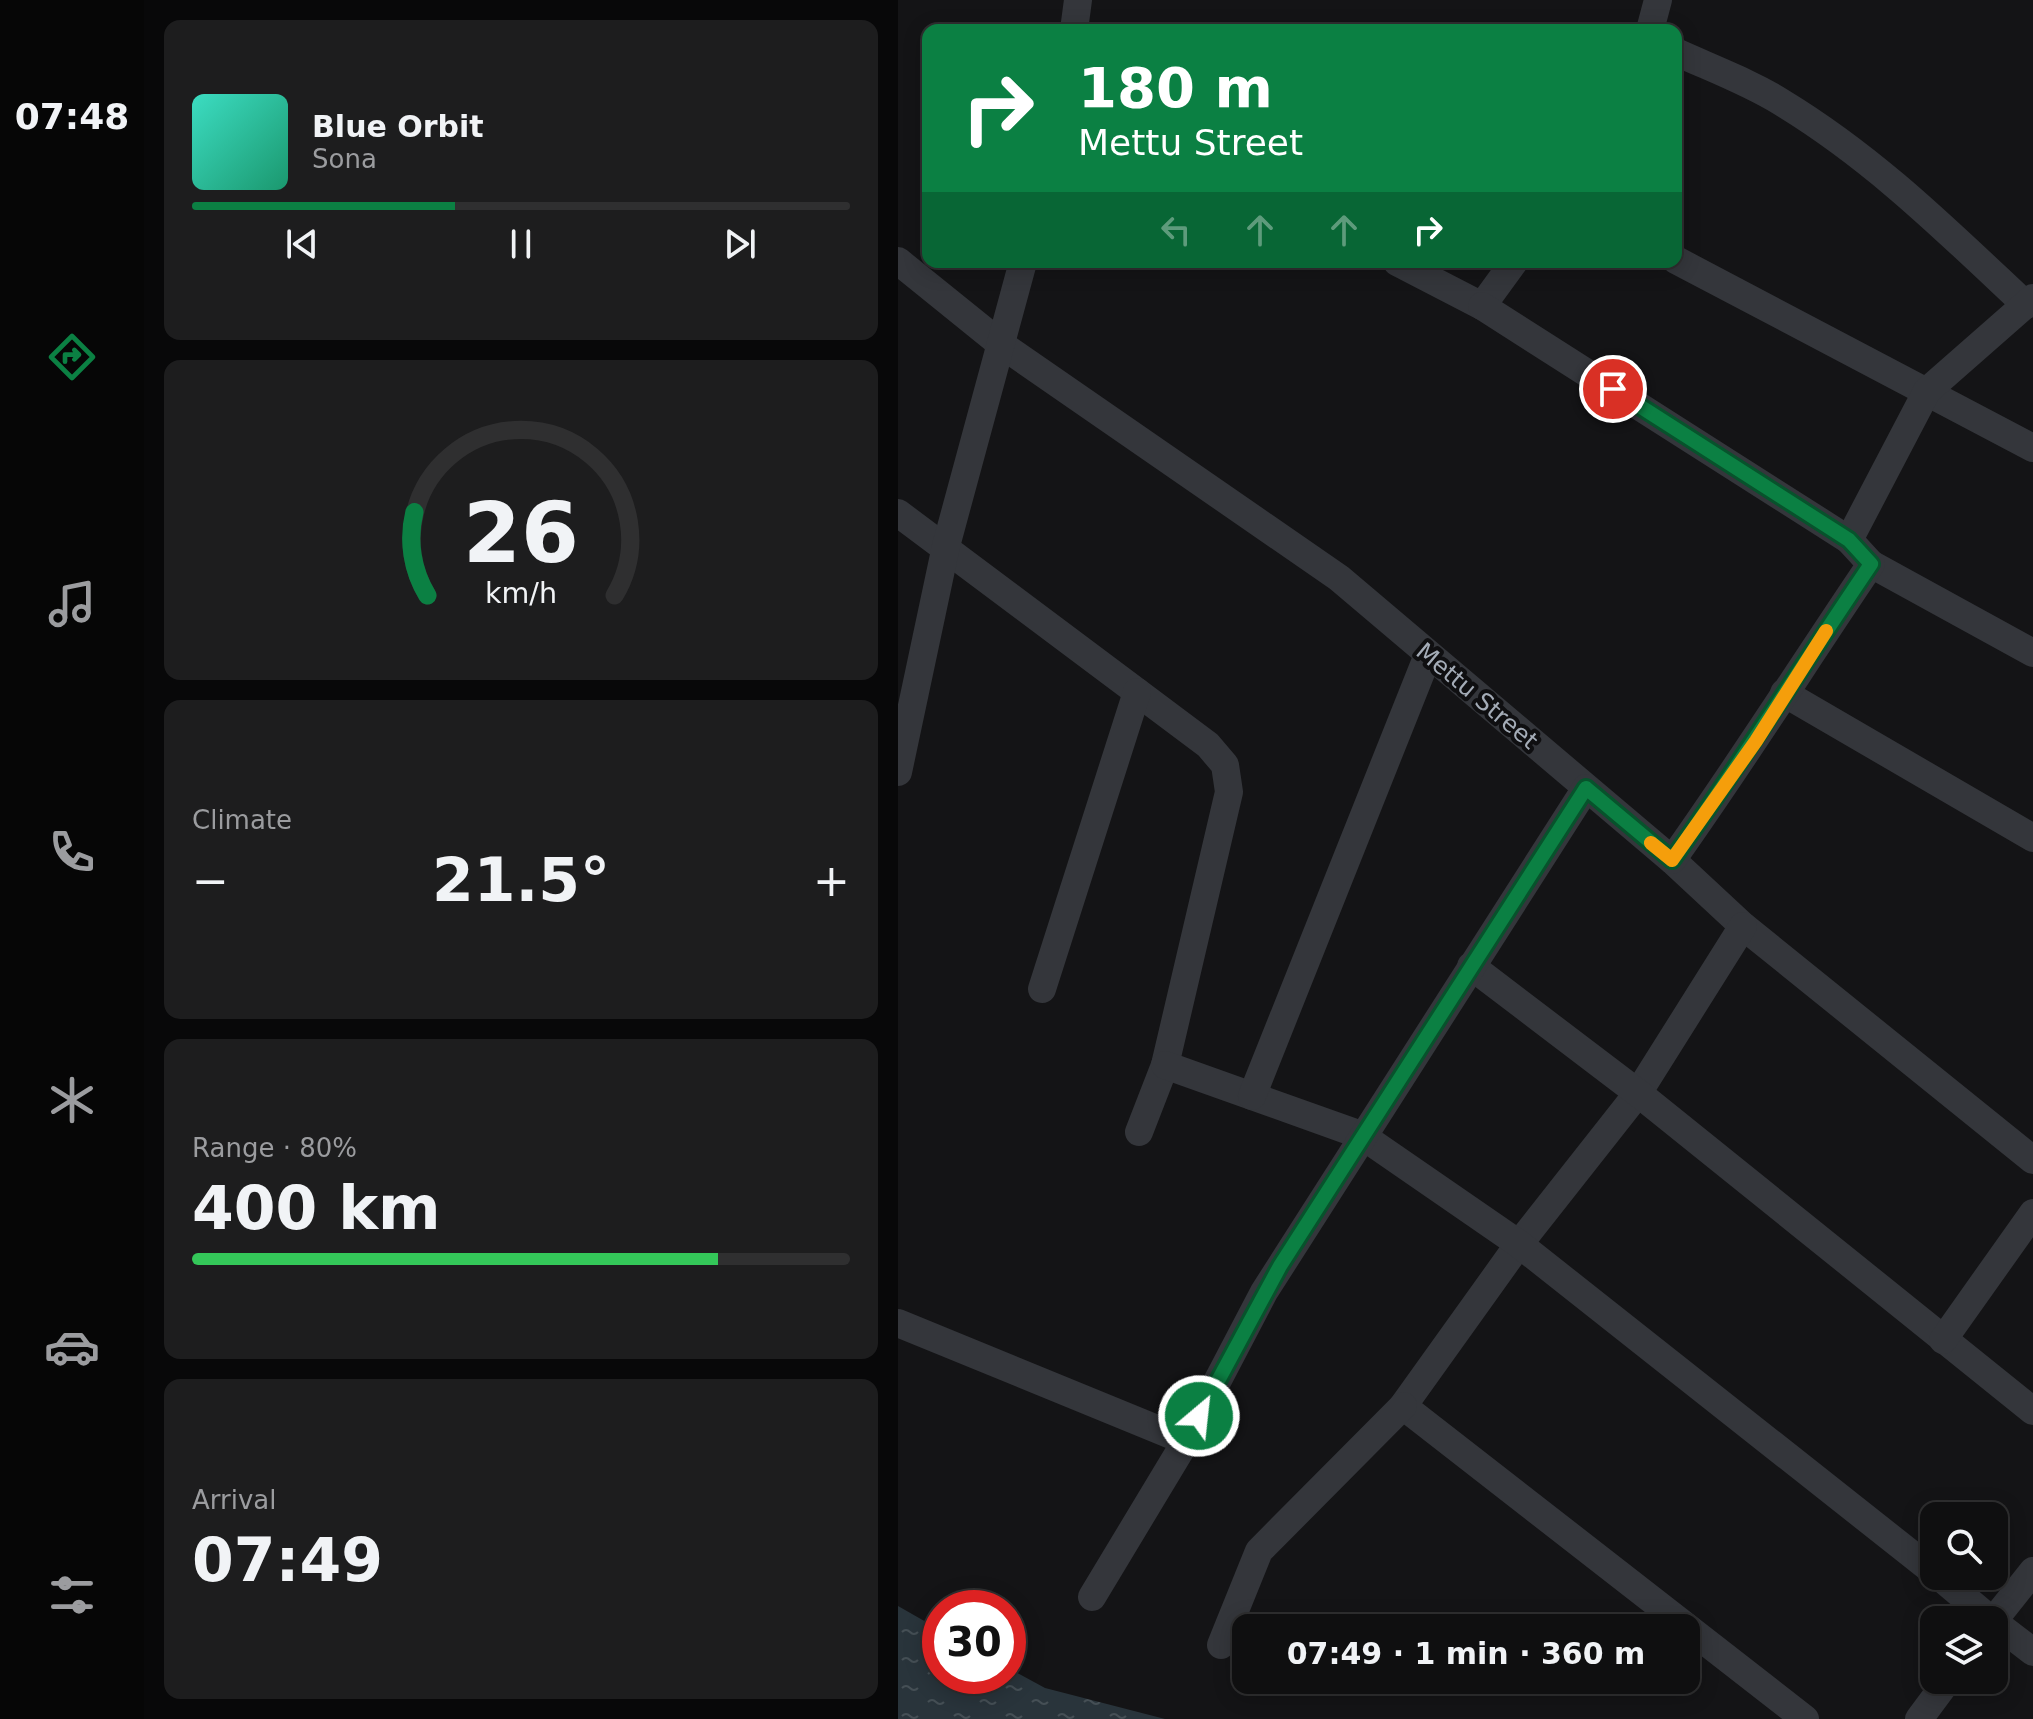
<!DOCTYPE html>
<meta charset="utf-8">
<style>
:root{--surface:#0f0f10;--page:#1d1d1e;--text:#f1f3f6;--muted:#9b9c9f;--line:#2f2f30;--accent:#0b8043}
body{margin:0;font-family:"DejaVu Sans",sans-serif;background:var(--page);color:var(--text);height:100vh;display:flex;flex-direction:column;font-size:30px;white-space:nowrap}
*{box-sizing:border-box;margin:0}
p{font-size:26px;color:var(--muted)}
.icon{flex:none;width:44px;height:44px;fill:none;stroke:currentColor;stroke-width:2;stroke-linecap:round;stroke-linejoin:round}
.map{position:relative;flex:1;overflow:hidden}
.sheet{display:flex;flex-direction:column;gap:20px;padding:20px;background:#080809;width:754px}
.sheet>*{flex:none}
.banner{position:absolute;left:24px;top:24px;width:760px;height:244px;border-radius:16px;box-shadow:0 4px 20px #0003,0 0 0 2px var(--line);background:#0b8043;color:#fff;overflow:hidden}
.buttons{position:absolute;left:1022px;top:1502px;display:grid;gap:16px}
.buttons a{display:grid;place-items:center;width:88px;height:88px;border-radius:16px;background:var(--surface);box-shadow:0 4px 20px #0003,0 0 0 2px var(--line);font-size:40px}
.speed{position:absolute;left:24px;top:1590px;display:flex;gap:16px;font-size:40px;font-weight:700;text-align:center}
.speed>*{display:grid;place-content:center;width:104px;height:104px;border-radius:50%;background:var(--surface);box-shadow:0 4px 20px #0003,0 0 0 2px var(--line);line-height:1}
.speed .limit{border:12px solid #d22;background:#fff;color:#111}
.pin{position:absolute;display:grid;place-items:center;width:68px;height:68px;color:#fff;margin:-34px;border:4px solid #fff;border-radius:50%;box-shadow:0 2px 8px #0007}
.me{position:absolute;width:88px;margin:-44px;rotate:28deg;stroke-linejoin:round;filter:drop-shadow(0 0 6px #0008)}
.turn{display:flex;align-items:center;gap:28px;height:168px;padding:0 24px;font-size:36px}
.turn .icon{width:104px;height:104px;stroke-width:2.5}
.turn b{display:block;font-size:56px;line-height:68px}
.lanes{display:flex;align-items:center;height:76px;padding:0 24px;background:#0003;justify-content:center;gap:40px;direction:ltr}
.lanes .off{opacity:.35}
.big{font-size:60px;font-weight:700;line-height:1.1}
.sheet .widget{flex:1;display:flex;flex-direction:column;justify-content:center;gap:12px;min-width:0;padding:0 28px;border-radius:16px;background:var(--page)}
.sheet .dial{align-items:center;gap:0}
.dial svg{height:208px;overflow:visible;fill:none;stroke:var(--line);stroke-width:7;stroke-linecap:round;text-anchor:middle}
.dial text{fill:var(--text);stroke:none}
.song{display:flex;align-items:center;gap:24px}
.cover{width:96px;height:96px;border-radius:12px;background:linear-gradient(135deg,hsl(170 70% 55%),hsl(160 70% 35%))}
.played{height:8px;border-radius:4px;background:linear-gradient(90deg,var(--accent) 40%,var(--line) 40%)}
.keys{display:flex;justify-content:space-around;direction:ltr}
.heat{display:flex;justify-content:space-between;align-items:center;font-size:44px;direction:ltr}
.charge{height:12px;border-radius:6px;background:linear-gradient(90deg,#34c759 80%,var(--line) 0)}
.trip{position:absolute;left:334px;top:1614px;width:468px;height:80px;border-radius:16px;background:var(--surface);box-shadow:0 4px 20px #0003,0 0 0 2px var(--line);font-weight:700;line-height:80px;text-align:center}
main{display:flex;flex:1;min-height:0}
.dock{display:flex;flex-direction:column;width:144px;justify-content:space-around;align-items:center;background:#060606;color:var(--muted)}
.dock .icon{width:56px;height:56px}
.dock .active{color:var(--accent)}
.dock b{font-size:36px;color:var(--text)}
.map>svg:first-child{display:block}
</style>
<main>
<nav class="dock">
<b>07:48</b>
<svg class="icon active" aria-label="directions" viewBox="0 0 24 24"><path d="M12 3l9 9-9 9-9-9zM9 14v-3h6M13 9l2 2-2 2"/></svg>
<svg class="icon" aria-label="music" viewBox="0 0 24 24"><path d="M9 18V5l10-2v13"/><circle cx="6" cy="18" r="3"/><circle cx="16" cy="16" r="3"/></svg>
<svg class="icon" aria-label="phone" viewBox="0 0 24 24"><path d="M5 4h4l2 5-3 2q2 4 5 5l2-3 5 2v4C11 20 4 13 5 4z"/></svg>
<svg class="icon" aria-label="climate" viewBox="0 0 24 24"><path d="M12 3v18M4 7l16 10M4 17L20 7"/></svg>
<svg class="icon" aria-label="car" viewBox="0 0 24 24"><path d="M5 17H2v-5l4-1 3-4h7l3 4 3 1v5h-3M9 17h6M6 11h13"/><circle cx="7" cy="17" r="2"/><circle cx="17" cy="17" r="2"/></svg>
<svg class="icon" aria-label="filters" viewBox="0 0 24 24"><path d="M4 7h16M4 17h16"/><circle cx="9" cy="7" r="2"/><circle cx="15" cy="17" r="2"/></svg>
</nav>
<section class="sheet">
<div class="widget">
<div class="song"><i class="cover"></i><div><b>Blue Orbit</b><p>Sona</p></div></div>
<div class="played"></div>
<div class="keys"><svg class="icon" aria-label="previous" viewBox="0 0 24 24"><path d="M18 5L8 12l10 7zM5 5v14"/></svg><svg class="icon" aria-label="pause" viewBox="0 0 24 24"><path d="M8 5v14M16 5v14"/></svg><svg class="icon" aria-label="next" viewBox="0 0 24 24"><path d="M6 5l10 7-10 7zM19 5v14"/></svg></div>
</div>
<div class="widget dial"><svg viewBox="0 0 100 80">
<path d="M14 69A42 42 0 1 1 86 69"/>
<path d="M14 69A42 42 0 0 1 9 37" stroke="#0b8043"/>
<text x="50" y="56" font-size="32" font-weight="700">26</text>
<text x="50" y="72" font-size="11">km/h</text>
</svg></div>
<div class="widget"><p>Climate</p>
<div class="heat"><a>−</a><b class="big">21.5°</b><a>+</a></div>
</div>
<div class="widget"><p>Range · 80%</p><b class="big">400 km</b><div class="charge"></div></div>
<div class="widget"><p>Arrival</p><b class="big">07:49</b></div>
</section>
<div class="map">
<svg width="1135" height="1719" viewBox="0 0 1135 1719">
<defs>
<pattern id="water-ripples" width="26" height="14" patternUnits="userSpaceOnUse" patternTransform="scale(2)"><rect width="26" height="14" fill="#29343b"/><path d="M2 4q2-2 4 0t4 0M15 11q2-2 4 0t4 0" fill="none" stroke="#454f55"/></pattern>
</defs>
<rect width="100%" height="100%" fill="#141416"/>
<path fill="url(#water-ripples)" d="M 0,1606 L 42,1630 L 42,1676 L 110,1676 L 110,1668 L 147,1688 L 267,1719 L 0,1719 Z"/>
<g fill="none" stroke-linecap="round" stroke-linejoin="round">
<g stroke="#34363b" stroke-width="28">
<path d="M 176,30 L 180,0"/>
<path d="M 752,30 L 760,0"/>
<path d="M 778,52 C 813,68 851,82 883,102 C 977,159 1049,231 1128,305"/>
<path d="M 778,260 L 1135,448"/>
<path d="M 0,261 L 104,345 L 441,578 L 774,860 L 845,926 L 1135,1160"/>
<path d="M 499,262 L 584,306 L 616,262"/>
<path d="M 584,306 L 951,540"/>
<path d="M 0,513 L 310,745 L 327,765 L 331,792 L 267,1065 L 241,1132"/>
<path d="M 973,564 L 1135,653"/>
<path d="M 886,693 L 1135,838"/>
<path d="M 0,772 L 48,546 L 125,262"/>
<path d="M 774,860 C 843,763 906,663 973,564 L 951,540 L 1029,391 L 1135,298"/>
<path d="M 845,926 L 740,1093 L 621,1244 L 505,1406 L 907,1719"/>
<path d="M 573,966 L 740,1093 L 1135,1411"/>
<path d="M 144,989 L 239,692"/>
<path d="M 267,1065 L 463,1135 L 621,1244 L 1036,1572"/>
<path d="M 354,1096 L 530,655"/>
<path d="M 0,1323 L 288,1441"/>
<path d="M 1045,1340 L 1135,1213"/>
<path d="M 1041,1576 L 1093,1620"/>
<path d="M 194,1597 L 288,1441 L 366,1292 L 688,788"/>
<path d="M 1096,1620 L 1135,1571"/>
<path d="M 1096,1622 L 1135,1652"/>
<path d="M 323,1645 L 361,1551 L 505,1406"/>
<path d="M 1021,1719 L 1050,1680"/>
</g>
</g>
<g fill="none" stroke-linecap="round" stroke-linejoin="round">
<g stroke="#07532c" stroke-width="20">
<path id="route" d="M 301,1416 L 382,1266 L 688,788 L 774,860 C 843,763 906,663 973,564 L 951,540 L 715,389"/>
</g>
<use href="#route" stroke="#0b8043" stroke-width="14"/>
<path stroke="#f59e0b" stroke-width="14" d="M 753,843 L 774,860 L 858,741 L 928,631"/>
</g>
<g text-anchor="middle" stroke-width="8" stroke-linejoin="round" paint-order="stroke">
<g font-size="24" fill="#a4acb7" stroke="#0f0f11">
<text transform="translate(579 696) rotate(40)" y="8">Mettu Street</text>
</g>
</g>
</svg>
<div class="buttons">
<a><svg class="icon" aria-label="search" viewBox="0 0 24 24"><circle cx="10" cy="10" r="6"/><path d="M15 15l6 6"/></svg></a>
<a><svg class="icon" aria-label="layers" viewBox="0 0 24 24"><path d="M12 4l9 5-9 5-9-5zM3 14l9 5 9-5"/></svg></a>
</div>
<div class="speed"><div class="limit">30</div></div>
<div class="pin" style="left:715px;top:389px;background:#d93025"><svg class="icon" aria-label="arrive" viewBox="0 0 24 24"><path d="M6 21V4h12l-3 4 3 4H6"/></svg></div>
<svg class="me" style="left:301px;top:1416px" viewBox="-20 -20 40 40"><circle r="17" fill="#0b8043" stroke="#fff" stroke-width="3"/><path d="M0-11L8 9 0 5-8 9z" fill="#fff"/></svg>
<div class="trip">07:49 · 1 min · 360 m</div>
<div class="banner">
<div class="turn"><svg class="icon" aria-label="right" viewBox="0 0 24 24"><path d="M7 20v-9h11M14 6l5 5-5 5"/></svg><div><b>180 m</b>Mettu Street</div></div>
<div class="lanes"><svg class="icon off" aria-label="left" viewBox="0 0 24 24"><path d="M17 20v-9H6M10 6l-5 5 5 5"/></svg><svg class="icon off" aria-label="ahead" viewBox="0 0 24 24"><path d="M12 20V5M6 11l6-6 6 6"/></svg><svg class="icon off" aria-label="ahead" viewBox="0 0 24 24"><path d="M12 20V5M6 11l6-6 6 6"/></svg><svg class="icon" aria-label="right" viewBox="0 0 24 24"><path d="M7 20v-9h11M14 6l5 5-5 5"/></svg></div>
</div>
</div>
</main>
